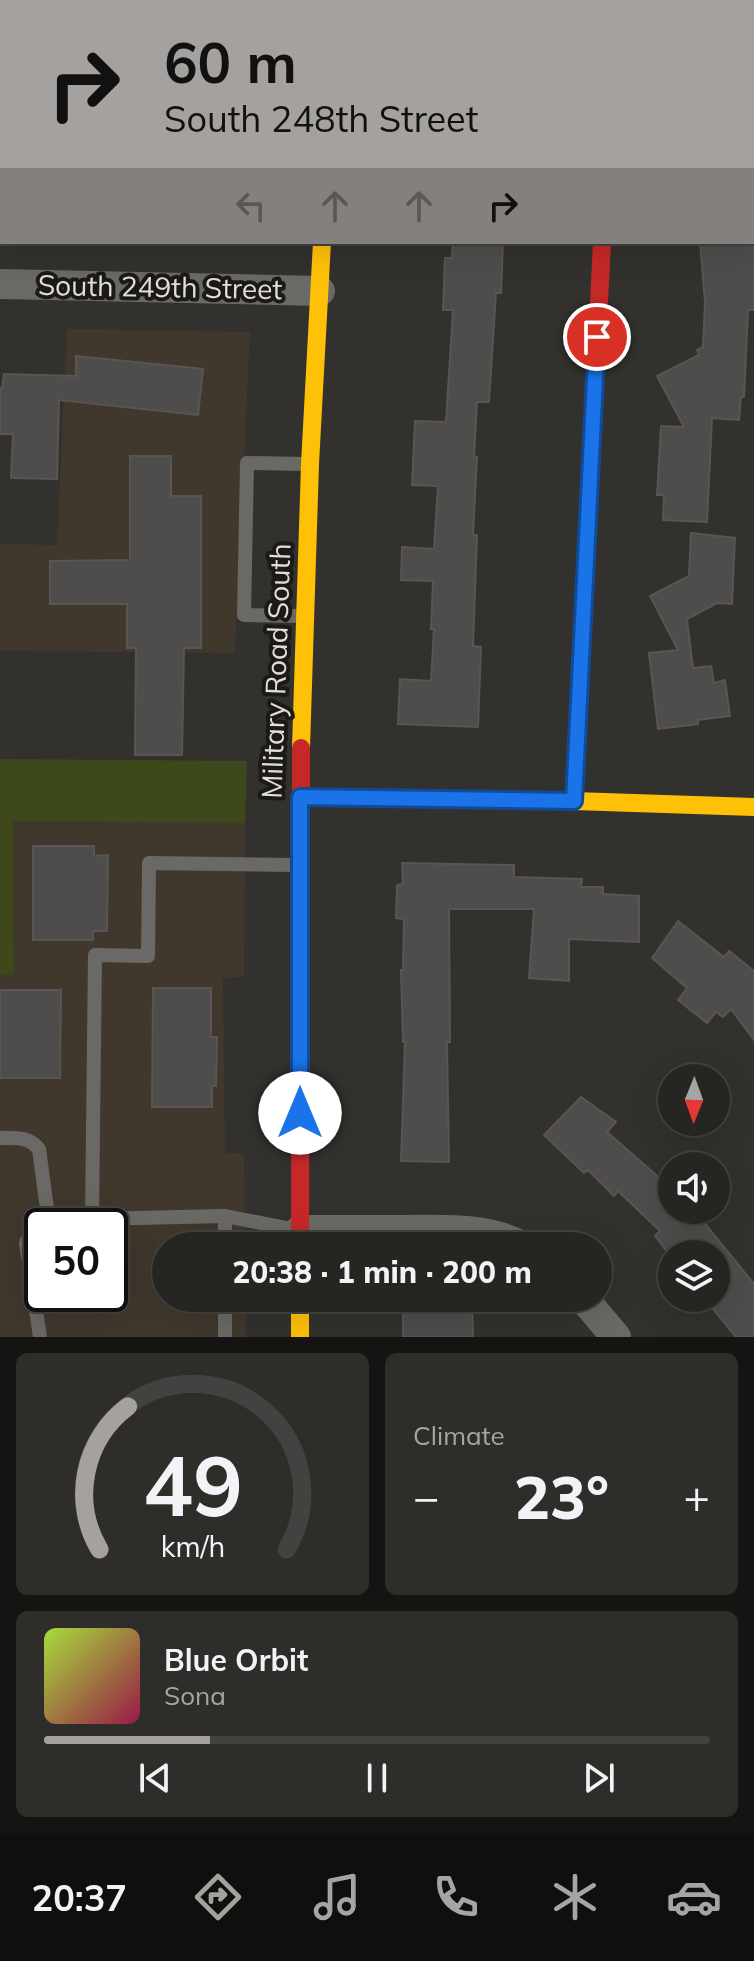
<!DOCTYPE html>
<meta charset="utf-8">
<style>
:root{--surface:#262522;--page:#2e2d2a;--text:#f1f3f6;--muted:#a4a5a5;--line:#424240;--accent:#a4a19e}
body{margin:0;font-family:Mulish,sans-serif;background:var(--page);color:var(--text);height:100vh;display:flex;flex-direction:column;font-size:30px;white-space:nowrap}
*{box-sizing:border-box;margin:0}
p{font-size:26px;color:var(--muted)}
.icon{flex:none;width:44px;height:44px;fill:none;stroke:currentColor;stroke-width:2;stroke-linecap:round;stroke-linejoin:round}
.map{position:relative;height:1337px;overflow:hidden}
.side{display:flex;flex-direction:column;gap:16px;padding:16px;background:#151413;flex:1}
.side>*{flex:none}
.banner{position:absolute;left:0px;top:0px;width:754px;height:244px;box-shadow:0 8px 32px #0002,0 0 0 2px var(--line);background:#a4a19e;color:#111;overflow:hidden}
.needle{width:52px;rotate:181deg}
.controls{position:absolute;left:658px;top:1064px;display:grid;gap:16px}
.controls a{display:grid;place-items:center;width:72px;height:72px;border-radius:50%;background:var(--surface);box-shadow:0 8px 32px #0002,0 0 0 2px var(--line);font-size:40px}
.speed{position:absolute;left:24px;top:1208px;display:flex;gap:16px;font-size:40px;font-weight:700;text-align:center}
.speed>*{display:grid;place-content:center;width:104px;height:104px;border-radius:50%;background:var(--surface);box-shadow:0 8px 32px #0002,0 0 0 2px var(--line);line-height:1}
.speed .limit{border:4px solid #111;border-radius:12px;background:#fff;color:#111}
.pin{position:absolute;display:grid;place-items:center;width:68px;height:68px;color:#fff;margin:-34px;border:4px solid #fff;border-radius:50%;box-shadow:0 2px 8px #0007}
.me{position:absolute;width:88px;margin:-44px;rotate:0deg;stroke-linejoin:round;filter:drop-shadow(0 0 6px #0008)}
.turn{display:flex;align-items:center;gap:28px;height:168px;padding:0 32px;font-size:36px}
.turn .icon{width:104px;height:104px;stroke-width:2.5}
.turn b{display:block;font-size:56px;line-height:68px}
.lanes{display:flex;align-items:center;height:76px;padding:0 32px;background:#0003;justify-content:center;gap:40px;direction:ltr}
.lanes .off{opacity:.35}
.big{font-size:60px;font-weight:800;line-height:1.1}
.side .widget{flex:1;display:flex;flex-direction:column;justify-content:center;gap:12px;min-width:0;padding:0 28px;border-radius:12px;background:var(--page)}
.side .dial{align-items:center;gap:0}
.dial svg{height:208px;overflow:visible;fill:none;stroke:var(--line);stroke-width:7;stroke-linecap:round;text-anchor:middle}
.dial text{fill:var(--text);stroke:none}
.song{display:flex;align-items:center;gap:24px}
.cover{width:96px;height:96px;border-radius:12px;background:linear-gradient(135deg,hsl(80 70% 55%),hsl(340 70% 35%))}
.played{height:8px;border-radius:4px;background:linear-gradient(90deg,var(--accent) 25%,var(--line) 25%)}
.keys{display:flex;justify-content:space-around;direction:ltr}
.heat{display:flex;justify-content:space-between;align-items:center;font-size:44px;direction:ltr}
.side .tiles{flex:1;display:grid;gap:16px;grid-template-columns:1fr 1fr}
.widget:last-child{grid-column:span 2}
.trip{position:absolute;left:152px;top:1232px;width:460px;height:80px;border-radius:40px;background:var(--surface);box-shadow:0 8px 32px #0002,0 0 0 2px var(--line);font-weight:800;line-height:80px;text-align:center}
.tab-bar{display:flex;height:128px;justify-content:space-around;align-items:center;background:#0f0f0e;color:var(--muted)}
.tab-bar .icon{width:56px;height:56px}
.tab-bar .selected{color:var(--accent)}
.tab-bar b{font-size:36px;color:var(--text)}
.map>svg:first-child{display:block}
</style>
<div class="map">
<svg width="754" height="1337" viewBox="0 0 754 1337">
<rect width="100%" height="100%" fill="#33312e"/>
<g fill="#40382d" fill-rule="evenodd">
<path d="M 67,329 L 250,332 L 235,653 L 0,651 L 0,544 L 57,545 Z"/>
<path d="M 13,821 L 245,823 L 244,977 L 223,978 L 225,1153 L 244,1154 L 245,1246 L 166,1246 L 166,1298 L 246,1298 L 246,1337 L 0,1337 L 0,974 L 14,974 ZM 42,1226 L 110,1226 L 110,1294 L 42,1294 Z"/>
</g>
<path fill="#3d491a" d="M 0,759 L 247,761 L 245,823 L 13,821 L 14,975 L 0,974 Z"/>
<g fill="#4f4c4c" stroke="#585554" stroke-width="2">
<path d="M 453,242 L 503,242 L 501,293 L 496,293 L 489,402 L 477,402 L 474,457 L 477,457 L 473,535 L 477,535 L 473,646 L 481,647 L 478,727 L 398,724 L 400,679 L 431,681 L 434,629 L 431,629 L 433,581 L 401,580 L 402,547 L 434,549 L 438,486 L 412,485 L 415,421 L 446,422 L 453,310 L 443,310 L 445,258 L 452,258 Z"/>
<path d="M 700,242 L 754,242 L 754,310 L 748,310 L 744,397 L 741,397 L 739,420 L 712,418 L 707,522 L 663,520 L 664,495 L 657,495 L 661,426 L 684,427 L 657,376 L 699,355 L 697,350 L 703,347 L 705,302 Z"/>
<path d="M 76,356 L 203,369 L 198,415 L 59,400 L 57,479 L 11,478 L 13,434 L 0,434 L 0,388 L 2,389 L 4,374 L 76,376 Z"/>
<path d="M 130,456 L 171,456 L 171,496 L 201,496 L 201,648 L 184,648 L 182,755 L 135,755 L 136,648 L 127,648 L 127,604 L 50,604 L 50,561 L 130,560 Z"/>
<path d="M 691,533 L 735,538 L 732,604 L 717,603 L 687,619 L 693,668 L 711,666 L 714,683 L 725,680 L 730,716 L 698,720 L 698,724 L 658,729 L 649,653 L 678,650 L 650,596 L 689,576 Z"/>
<path d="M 33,846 L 94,846 L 94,856 L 108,855 L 107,931 L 93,931 L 93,940 L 33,940 Z"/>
<path d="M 402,863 L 514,865 L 514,877 L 582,879 L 581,887 L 603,887 L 603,894 L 639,896 L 639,942 L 569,939 L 569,981 L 529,978 L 534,909 L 449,909 L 450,1042 L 447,1042 L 449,1162 L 401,1161 L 405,1042 L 403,1042 L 401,970 L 403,970 L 404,919 L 396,918 L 397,885 L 403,884 Z"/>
<path d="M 678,921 L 724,957 L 729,951 L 754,971 L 754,1040 L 731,1009 L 723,1017 L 716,1012 L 707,1023 L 678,1000 L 687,988 L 652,958 Z"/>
<path d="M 153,988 L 211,988 L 211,1037 L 217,1037 L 216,1086 L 212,1086 L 212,1107 L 152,1107 Z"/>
<path d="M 0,990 L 61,990 L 60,1078 L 0,1078 Z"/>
<path d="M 581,1097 L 616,1122 L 607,1132 L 672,1189 L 672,1210 L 694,1210 L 754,1284 L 754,1337 L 736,1337 L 704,1298 L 716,1298 L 716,1254 L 672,1254 L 672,1258 L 655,1236 L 660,1231 L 618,1191 L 614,1196 L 588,1170 L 584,1173 L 544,1135 Z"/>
<path d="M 472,1300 L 473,1337 L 403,1337 L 403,1301 Z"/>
</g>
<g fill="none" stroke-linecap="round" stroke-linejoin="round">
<g stroke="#6b6966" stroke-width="14">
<path d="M 303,616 L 244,615 L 247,463 L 306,464"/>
<path d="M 0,1138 C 16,1138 28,1136 39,1149 L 48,1216"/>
<path d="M 92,1219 L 95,955 L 148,956 L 149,863 L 295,865"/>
<path d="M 225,1246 L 225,1216"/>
<path d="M 225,1298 L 225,1337"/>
<path d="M 40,1337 L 26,1243 L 36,1220 L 48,1216 L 92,1219 L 225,1216 L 297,1230"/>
</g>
<g stroke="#6b6966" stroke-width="30">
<path d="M 613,2 L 613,0"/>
<path d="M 0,284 L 320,291"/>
<path d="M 300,1230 C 333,1230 367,1230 400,1230 C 440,1230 486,1226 522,1246"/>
<path d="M 583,1298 L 616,1337"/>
</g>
<g stroke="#ffc107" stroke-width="18">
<path d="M 333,0 L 333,2"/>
<path d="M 301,748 L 310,464 L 322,242"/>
<path d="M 300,797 L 574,801 L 754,807"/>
<path d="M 300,1298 L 300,1337"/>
</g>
<g stroke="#c62828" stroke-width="18">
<path d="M 574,801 L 602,242"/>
<path d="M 300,1246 L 301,748"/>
</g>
</g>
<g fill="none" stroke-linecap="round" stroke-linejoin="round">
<g stroke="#114b97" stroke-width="20">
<path id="route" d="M 300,1113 L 300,797 L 574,801 L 597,337"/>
</g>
<use href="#route" stroke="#1a73e8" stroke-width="14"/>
</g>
<g text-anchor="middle" stroke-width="8" stroke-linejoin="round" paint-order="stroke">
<g font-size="28" fill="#e1deda" stroke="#1c1a17">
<text transform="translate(160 287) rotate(1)" y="10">South 249th Street</text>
<text transform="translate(276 671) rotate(-88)" y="10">Military Road South</text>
</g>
</g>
</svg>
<div class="controls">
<a><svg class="needle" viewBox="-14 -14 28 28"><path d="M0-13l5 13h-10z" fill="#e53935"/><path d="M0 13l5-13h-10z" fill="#a4a5a5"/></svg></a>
<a><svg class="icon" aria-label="sound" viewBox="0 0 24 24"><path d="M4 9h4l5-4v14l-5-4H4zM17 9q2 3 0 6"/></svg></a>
<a><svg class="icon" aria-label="layers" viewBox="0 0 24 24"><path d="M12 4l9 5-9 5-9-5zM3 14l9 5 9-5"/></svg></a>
</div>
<div class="speed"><div class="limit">50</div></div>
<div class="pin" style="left:597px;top:337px;background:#d93025"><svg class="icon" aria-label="arrive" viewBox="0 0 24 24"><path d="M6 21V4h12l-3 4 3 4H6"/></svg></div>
<svg class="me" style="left:300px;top:1113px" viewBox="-20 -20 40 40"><circle r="19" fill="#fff"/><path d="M0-13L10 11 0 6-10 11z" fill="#1a73e8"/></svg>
<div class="trip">20:38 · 1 min · 200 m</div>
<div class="banner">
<div class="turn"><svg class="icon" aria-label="right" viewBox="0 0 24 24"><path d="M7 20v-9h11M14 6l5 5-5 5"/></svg><div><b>60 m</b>South 248th Street</div></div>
<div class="lanes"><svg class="icon off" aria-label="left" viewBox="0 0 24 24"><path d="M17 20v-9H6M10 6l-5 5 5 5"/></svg><svg class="icon off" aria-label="ahead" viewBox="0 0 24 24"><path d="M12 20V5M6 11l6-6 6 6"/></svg><svg class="icon off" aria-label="ahead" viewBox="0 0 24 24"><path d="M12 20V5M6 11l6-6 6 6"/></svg><svg class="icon" aria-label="right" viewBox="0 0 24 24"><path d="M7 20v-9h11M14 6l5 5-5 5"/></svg></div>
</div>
</div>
<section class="side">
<div class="tiles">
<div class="widget dial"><svg viewBox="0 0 100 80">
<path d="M14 69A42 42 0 1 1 86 69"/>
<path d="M14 69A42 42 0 0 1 25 14" stroke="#a4a19e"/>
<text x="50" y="56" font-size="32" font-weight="700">49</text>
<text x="50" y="72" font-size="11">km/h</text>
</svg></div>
<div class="widget"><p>Climate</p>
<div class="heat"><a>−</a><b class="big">23°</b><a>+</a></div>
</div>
<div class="widget">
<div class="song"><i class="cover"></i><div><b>Blue Orbit</b><p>Sona</p></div></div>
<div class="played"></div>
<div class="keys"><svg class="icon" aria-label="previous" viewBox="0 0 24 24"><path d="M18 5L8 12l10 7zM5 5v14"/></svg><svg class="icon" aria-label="pause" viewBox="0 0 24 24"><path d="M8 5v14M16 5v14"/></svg><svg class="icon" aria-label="next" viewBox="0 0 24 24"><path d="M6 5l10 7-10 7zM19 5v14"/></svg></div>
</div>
</div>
</section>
<nav class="tab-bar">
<b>20:37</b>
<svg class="icon selected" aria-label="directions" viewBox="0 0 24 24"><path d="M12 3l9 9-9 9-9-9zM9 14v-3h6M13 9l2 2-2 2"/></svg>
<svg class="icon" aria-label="music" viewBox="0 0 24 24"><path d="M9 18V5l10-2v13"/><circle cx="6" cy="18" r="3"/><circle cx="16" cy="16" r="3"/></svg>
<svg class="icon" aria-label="phone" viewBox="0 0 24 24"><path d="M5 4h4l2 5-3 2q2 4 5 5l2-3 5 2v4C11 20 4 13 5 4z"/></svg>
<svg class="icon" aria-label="climate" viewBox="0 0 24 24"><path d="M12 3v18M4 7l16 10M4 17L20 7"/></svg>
<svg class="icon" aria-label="car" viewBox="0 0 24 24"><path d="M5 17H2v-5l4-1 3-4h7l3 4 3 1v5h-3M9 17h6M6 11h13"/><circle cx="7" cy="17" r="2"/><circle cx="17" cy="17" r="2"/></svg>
</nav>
